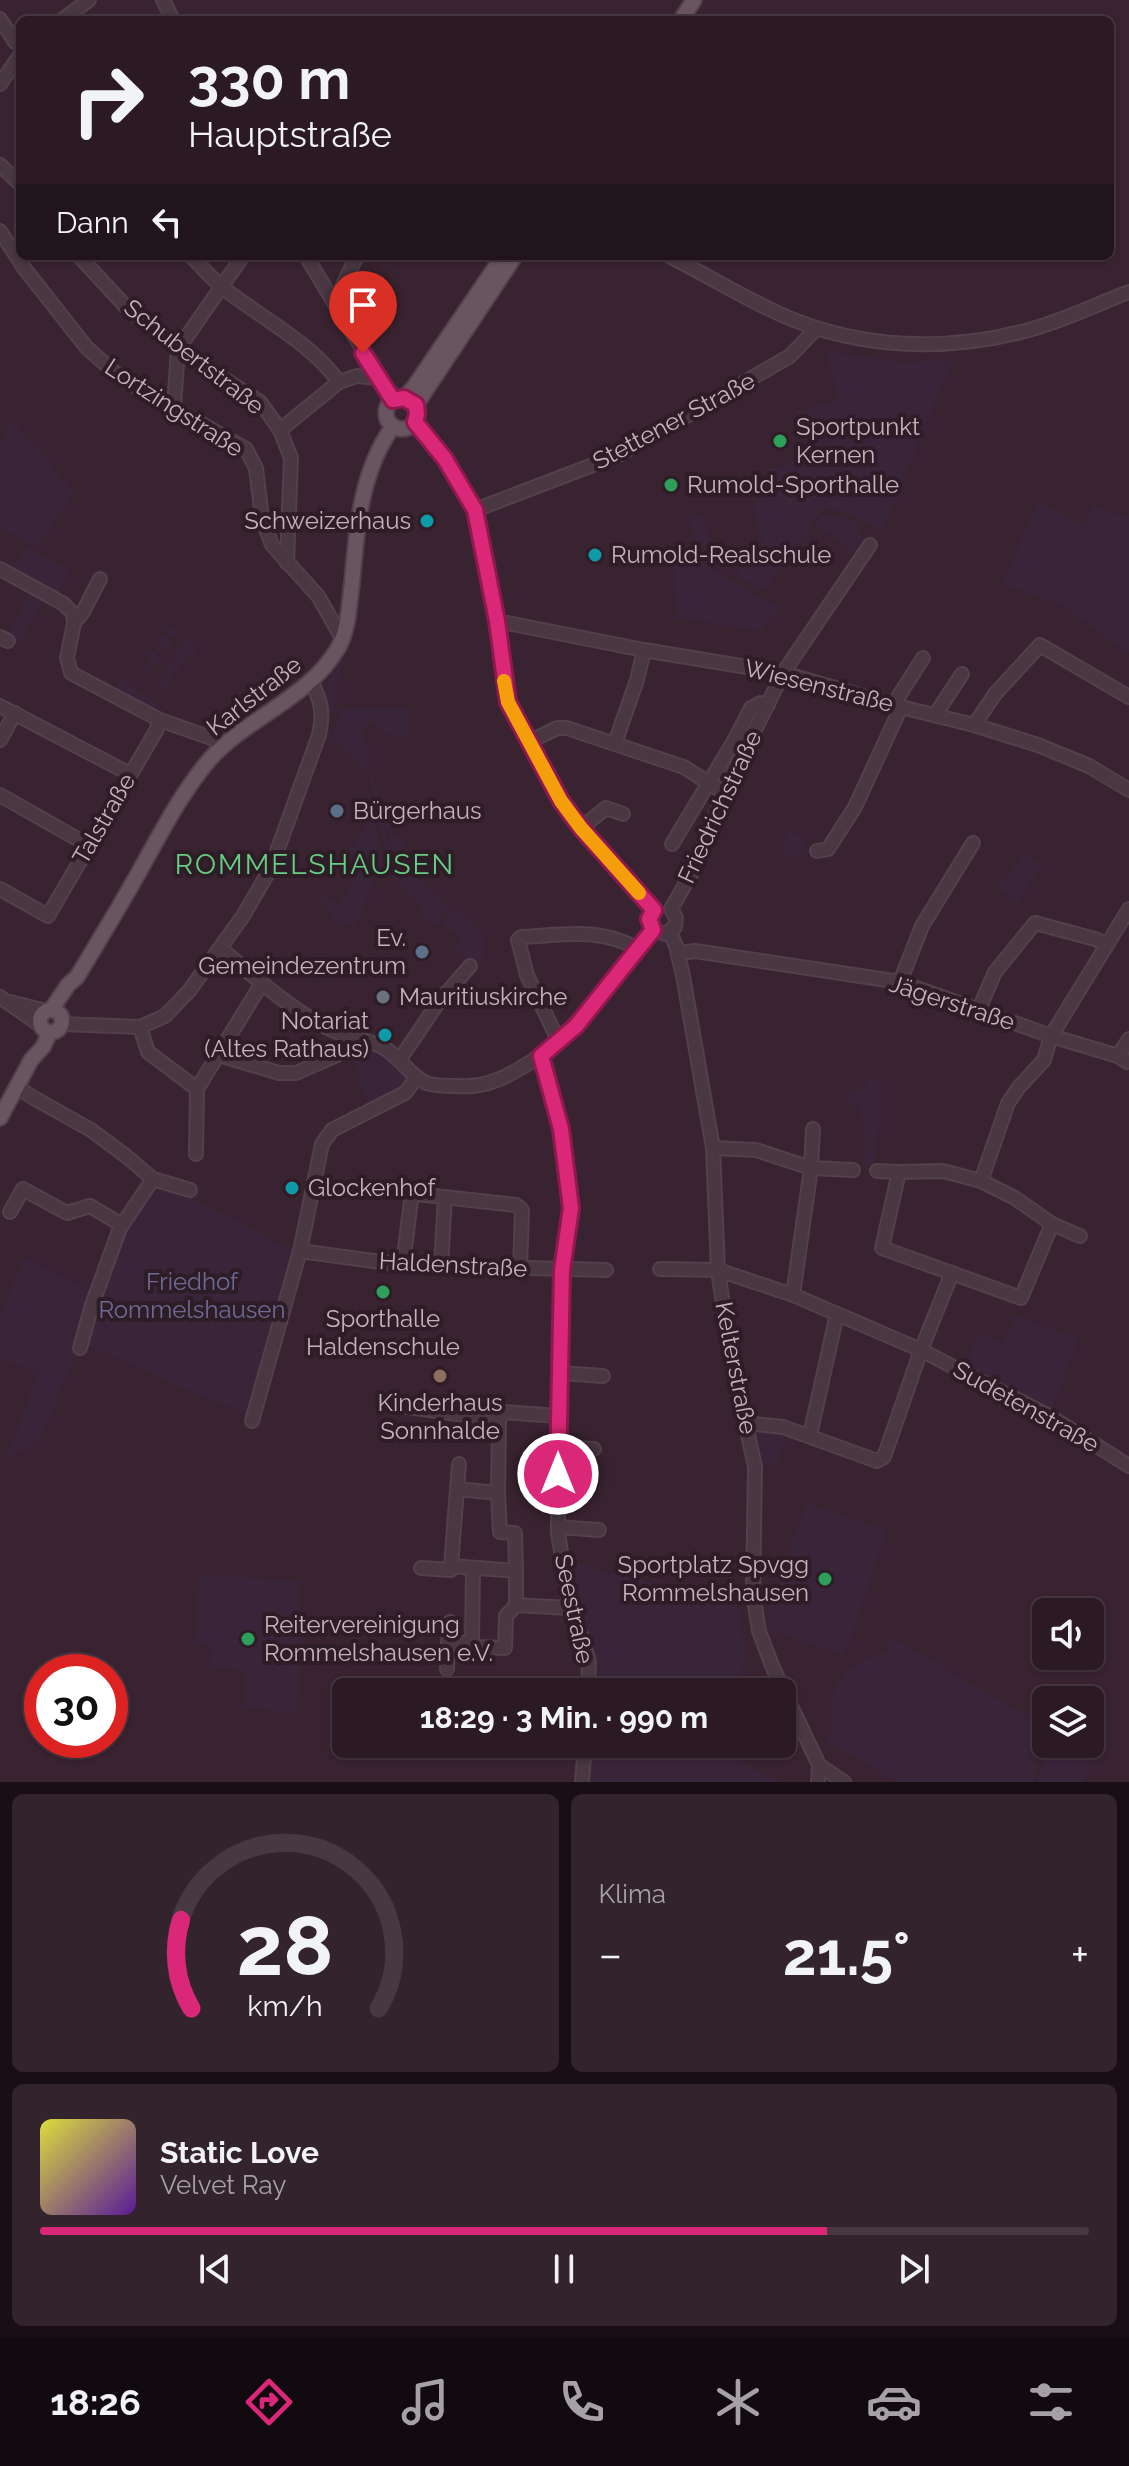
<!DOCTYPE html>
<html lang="de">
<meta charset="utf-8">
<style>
:root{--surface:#2b1a24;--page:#33232c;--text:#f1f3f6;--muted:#a6a1a6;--line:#473841;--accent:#db2777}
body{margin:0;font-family:Raleway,sans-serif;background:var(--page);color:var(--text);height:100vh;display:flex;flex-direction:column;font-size:30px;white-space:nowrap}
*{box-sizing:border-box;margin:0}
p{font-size:26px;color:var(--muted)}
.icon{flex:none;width:44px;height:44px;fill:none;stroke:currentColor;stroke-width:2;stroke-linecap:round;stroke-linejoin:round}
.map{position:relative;height:1782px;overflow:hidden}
.sheet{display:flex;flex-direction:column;gap:12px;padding:12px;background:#180e14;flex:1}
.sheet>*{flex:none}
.top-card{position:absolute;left:16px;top:16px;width:1098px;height:244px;border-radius:12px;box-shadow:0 2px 6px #0004,0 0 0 2px var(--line);background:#2b1a24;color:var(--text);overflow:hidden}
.controls{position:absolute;left:1032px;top:1598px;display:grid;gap:16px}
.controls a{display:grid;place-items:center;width:72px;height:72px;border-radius:12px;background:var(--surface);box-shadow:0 2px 6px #0004,0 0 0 2px var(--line);font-size:40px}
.speed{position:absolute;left:24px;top:1654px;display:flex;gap:16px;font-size:40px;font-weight:700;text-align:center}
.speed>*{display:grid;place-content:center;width:104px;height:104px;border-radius:50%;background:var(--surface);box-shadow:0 2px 6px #0004,0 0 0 2px var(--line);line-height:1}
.speed .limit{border:12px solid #d22;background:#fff;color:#111}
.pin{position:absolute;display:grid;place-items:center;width:68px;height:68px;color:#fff;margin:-82px -34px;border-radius:50% 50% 50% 0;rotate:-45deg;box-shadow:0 0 8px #0007}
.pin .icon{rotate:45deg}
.me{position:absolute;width:88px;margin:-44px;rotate:0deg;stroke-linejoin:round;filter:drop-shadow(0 0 6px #0008)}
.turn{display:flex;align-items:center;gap:28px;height:168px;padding:0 40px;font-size:36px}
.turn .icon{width:104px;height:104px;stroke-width:2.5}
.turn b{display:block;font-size:56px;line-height:68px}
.then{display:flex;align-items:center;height:76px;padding:0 40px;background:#0003;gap:16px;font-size:30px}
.big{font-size:60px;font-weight:700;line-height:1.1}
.sheet .card{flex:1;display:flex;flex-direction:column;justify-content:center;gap:12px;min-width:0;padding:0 28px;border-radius:12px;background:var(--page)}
.sheet .dial{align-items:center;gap:0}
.dial svg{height:208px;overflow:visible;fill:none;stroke:var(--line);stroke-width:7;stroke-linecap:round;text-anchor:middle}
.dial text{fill:var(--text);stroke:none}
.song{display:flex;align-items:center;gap:24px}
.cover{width:96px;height:96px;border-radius:12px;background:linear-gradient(135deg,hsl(60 70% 55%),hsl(270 70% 35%))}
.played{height:8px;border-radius:4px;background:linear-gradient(90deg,var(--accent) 75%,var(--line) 75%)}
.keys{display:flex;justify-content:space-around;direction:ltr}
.heat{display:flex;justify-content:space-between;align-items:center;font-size:44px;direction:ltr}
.sheet .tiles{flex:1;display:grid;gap:12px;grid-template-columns:1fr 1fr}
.card:last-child{grid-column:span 2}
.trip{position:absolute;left:332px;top:1678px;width:464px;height:80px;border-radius:12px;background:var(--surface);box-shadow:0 2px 6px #0004,0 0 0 2px var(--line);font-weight:700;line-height:80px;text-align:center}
.tab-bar{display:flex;height:128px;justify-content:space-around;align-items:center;background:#110a0e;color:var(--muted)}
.tab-bar .icon{width:56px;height:56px}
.tab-bar .active{color:var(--accent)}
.tab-bar b{font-size:36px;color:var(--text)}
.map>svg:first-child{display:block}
</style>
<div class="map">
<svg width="1129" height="1782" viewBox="0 0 1129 1782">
<rect width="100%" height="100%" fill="#392330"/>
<g fill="#39253a">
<path d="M 832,352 L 898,362 L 952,361 L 882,530 L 845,512 L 824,508 L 763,591 L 735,574 L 763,544 L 753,509 L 765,471 L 807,459 L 794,412 L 838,400 L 827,354 Z"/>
<path d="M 12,420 L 73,491 L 37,548 L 0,527 L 0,447 Z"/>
<path d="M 1038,502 L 1083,525 L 1093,506 L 1129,518 L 1129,653 L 1057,603 L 1002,584 Z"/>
<path d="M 702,515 L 710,544 L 696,548 L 688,519 Z"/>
<path d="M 820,515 L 851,520 L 867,541 L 857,555 L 815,524 Z"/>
<path d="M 672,544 L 760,598 L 780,606 L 761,631 L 676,617 Z"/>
<path d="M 26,546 L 69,569 L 57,592 L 13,569 Z"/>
<path d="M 31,591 L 43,598 L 20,642 L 7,636 Z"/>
<path d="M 166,625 L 178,630 L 179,633 L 177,637 L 172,634 L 168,640 L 173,643 L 169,648 L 165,645 L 158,655 L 162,659 L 159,664 L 154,661 L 147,671 L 151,675 L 146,676 L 139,671 L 138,666 L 143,669 L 150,658 L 146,655 L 149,650 L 154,653 L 161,642 L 157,639 L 160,634 L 165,637 L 168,632 L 164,628 Z"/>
<path d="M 187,637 L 191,639 C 196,646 196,651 191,659 L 187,656 L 167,685 L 171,688 L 166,690 L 158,684 L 158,679 L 163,682 L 169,672 L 165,668 L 168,663 L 173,666 L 180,656 L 176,652 L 179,647 L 184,650 L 188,645 L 183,642 Z"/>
<path d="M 340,662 L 343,663 C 336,680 339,698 331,713 C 319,693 328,680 340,662 Z"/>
<path d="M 120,679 L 160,706 L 153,712 L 149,707 L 114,688 Z"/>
<path d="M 342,708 L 409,708 L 407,740 L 382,732 L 369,722 L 363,727 L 369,761 L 383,814 L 389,819 L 395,837 L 406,838 L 401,862 L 449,910 L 434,926 L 419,912 L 421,908 L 405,890 L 403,891 L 389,872 L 384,847 L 392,842 L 387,830 L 385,830 L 387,844 L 384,845 L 379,821 L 382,819 L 378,816 L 370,773 L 332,737 Z"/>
<path d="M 374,815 L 382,861 L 379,870 L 350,851 Z"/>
<path d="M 787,831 L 805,836 L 799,859 L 781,855 Z"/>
<path d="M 1025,853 L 1043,864 L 1017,903 L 997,887 Z"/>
<path d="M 364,865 L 377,874 L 355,925 C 338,929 330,911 319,901 L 324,894 L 339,904 Z"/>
<path d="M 455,908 L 475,926 L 484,939 L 482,958 L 475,964 L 468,963 L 457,950 L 456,948 L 462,941 L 441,923 Z"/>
<path d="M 368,1045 C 383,1053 403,1065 410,1081 L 403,1091 L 368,1106 L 351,1054 Z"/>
<path d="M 868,1079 L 880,1081 L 882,1097 L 875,1165 L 865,1165 L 865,1128 L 860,1108 L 848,1103 L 850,1090 L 864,1089 Z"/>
<path d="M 163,1185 L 234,1218 L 294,1253 L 249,1414 L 182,1388 L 84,1343 L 125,1230 L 141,1206 Z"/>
<path d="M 25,1257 L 95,1293 L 78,1347 L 40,1440 L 7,1458 L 38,1373 L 0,1358 L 0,1315 Z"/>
<path d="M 1016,1315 L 1078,1339 L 1050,1414 L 964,1370 L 978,1334 L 1003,1343 Z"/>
<path d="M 756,1428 L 785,1432 L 779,1465 L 761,1466 Z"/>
<path d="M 806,1503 L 887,1531 L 844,1656 L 764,1628 Z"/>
<path d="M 564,1561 L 676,1589 L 736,1600 L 744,1644 L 740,1692 L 590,1692 Z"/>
<path d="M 199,1574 L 300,1581 L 301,1636 L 297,1713 L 244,1708 L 245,1671 L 210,1667 L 211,1646 L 195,1643 Z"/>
<path d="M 893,1638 L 1035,1721 L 1029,1736 C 1037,1751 1038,1765 1034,1782 L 897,1782 L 827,1740 C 835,1726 831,1725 831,1710 C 831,1677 855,1660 884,1653 Z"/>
<path d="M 1062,1690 L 1105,1701 L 1084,1782 L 1038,1782 L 1048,1744 L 1090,1744 L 1090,1700 L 1059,1700 Z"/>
<path d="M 587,1744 L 728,1744 L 747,1766 L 783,1782 L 584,1782 Z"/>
</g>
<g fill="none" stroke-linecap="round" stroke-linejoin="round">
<g stroke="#52404a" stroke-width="16">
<g id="minor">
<path d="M 163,0 L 173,20"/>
<path d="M 0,19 L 15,42"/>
<path d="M 62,20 L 89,0"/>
<path d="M 0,84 L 20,55"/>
<path d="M 0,165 L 20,184"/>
<path d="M 0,231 L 24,268 L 87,348 L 122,379 L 246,449 L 256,468 L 262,518 L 272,545 L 318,596 L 342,638"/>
<path d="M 79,256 L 127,308 L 178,349 L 260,402 L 280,430 L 291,458 L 287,563"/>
<path d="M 191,256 C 201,266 211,278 222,287 C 261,318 309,341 339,382"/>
<path d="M 306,256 L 393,400"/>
<path d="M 669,256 C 707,275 744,298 782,315 C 861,350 950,352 1032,329 C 1065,320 1097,304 1129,292"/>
<path d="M 334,303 L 357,256"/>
<path d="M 174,407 L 178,349 L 243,256"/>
<path d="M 415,422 L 445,459 L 475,510 L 497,621 L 508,702 L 561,801 L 581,828 L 654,910"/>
<path d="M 280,430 L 339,382 L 357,376 L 377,378"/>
<path d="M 475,510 L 619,455 L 790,356 L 816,329"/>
<path d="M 0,569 L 64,604 L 73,614 L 74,623 L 67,658 L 71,673 L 160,720 L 214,739 L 221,748"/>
<path d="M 497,621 L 644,650 L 783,673 L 893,705 L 974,725 L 1038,745 L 1089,766 L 1129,790"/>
<path d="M 74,623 L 83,612 L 100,579"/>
<path d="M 0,637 L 8,641"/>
<path d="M 893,705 L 923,658"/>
<path d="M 0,706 L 130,774"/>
<path d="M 935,715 L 962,674"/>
<path d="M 974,725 L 995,694 L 1040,645 L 1129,697"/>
<path d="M 0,740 L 15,713"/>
<path d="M 529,742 L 557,728 L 567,728 L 684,767 L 724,793"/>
<path d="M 615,743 L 637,680 L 644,650"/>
<path d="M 0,795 L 88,845"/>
<path d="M 581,828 L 606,808 L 623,814"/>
<path d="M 672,844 L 734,741 L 751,708 L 761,703 L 768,705"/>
<path d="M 817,851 L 828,849 L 855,807 L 901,707"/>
<path d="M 0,889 L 48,916 L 156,731 L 160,720"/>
<path d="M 671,909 L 695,867 L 724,793 L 783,673 L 870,545"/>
<path d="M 653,930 L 665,934 L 675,927 L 676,918 L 671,909"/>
<path d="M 670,932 L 676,946 L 683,976 L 713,1148 L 718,1270 L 729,1345 L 755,1467 L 753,1593 L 759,1631 L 773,1668 L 819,1765 L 844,1782"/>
<path d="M 221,949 C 255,977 288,1008 328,1028 C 346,1038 367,1038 384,1048 C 400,1057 410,1076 426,1083 C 435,1086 447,1086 456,1086 C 480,1088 499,1081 519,1069 C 578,1037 607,977 653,930"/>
<path d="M 678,953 L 695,951 L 900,982 L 1051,1036 L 1118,1056 L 1127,1062"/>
<path d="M 900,982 L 922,926 L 973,843"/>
<path d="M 0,997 L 40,1025"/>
<path d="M 10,1002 L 46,1011"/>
<path d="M 979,1009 L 995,972 L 1035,923 L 1095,939 L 1107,945"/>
<path d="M 62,1024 L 140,1027 L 165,1016 L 189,991 L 243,916 L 271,868 L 319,735 C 324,713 321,700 311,681"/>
<path d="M 140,1027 L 148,1052 L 197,1089 L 196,1154"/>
<path d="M 559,1042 L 527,975 L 518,940 L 521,937 C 565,935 597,927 637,948"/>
<path d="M 219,1055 L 279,1073 L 296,1073 L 367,1042"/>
<path d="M 541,1056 L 561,1129 L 571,1208 L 561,1284 L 558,1447 L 558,1533 L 570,1608 L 582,1638 L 589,1662 L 588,1692"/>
<path d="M 1118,1056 L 1129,1039"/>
<path d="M 400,1059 L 438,1003 L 470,966"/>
<path d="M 16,1086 L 32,1097 L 91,1130 L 126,1156 L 153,1179 L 190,1190"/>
<path d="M 197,1089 L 262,983"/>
<path d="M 713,1148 L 756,1150 L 811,1168 L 853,1170"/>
<path d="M 877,1171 L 899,1172"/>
<path d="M 943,1171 L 981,1181 L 1015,1198 L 1052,1224 L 1021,1298 L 882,1248 L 899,1172 Z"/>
<path d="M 981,1181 L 1008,1103 L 1019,1087 L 1044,1060 L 1051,1036 L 1129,909"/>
<path d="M 10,1212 L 23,1189 L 67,1213 L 90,1206 L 122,1225"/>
<path d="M 1052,1224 L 1080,1236"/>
<path d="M 300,1251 L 403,1265 L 606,1270"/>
<path d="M 403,1265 L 411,1200 L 416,1194 L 516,1205 L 522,1210 L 520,1269"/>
<path d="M 441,1266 L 445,1197"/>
<path d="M 660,1269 L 718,1270 L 793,1295 L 921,1350 L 963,1372 L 1051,1417 L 1129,1466"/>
<path d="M 793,1295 L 811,1168 L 813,1129"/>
<path d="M 80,1348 L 92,1305 L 120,1228 L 153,1179"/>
<path d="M 560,1373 L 603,1376"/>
<path d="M 395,1405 L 499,1420 L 503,1412 L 558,1416"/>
<path d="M 499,1420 L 498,1493 L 457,1489 L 451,1566 L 516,1571 L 516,1605 L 570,1608"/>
<path d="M 252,1421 L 300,1251 L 322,1144 L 332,1130 L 405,1093 L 417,1077"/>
<path d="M 746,1423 L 783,1427 L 877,1461 L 884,1457 L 921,1350 L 952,1273"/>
<path d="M 810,1435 L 837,1314"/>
<path d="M 558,1447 L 594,1449"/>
<path d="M 457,1489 L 459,1464"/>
<path d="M 498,1493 L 500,1532 L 515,1533 L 516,1571"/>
<path d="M 558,1527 L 599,1530"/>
<path d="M 421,1568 L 451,1570 L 451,1566"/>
<path d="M 448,1643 L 450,1622"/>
<path d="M 472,1643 L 473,1569"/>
<path d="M 447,1669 L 448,1643 L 472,1643 L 476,1647 L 505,1648 L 506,1616 L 516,1605"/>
<path d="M 582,1782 L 585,1744"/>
<path d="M 818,1782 L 819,1765"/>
</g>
</g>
<g stroke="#52404a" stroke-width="18">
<g id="major">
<path d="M 681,20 L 694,0"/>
<circle cx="402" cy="413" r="16"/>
<path d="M 404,398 L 414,387 L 503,256"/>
<path d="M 416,405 L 515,256"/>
<circle cx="51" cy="1021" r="11"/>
<path d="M 51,1010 L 68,985 L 77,977 C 98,942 119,908 139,872 C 161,833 181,793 210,759 C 248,717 309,698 338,648 C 349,629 349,604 352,583 C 357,528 360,473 393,426"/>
<path d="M 0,1118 L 31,1060 L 43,1047 L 50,1032"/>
</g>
</g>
<use href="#minor" stroke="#493741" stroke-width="12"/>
<use href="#major" stroke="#695560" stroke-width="14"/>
</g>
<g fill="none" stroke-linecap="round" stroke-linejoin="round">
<g stroke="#8e194d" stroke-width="20">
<path id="route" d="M 363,353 L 393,400 L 404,398 L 416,405 L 417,414 L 415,422 L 445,459 L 475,510 L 497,621 L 508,702 L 561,801 L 581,828 L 654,910 L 649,919 L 653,930 L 576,1026 L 541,1056 L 561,1129 L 571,1208 L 562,1270 L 558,1474"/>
</g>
<use href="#route" stroke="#db2777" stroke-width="14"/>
<path stroke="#f59e0b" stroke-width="14" d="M 504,681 L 508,702 L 561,801 L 581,828 L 639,893"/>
</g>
<g fill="#2e9e5b" stroke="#2e1c26" stroke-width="3">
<circle cx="780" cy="441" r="8"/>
<circle cx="671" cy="485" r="8"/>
<circle cx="383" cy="1292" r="8"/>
<circle cx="825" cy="1579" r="8"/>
<circle cx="248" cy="1639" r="8"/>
</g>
<g fill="#0f9aa8" stroke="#2e1c26" stroke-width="3">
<circle cx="427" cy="521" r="8"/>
<circle cx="595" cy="555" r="8"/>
<circle cx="385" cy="1035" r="8"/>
<circle cx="292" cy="1188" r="8"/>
</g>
<g fill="#5c6f8a" stroke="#2e1c26" stroke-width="3">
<circle cx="337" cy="811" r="8"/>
<circle cx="422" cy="952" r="8"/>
</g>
<circle fill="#6b7280" stroke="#2e1c26" stroke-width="3" cx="383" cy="997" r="8"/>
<circle fill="#8d6e63" stroke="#2e1c26" stroke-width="3" cx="440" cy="1376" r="8"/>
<g text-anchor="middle" stroke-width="8" stroke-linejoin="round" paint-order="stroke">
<g font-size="24" fill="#c5b2bc" stroke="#2e1c26">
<text transform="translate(194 357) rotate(38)" y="8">Schubertstraße</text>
<text transform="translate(174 408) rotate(33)" y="8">Lortzingstraße</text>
<text transform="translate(674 421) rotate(-28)" y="8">Stettener Straße</text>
<text transform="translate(819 686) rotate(14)" y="8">Wiesenstraße</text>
<text transform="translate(254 696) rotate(-38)" y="8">Karlstraße</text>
<text transform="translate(720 807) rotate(-65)" y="8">Friedrichstraße</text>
<text transform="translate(104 819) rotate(-60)" y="8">Talstraße</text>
<text transform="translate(952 1003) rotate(18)" y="8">Jägerstraße</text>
<text transform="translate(453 1265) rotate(3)" y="8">Haldenstraße</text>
<text transform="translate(736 1368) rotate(79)" y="8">Kelterstraße</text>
<text transform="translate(1026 1407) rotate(29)" y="8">Sudetenstraße</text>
<text transform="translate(574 1609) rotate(78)" y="8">Seestraße</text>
</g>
<g font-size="24" fill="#c5b2bc" stroke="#2e1c26" text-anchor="start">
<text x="796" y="435">Sportpunkt<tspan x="796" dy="28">Kernen</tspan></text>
<text x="687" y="493">Rumold-Sporthalle</text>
<text x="411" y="529" text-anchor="end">Schweizerhaus</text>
<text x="611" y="563">Rumold-Realschule</text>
<text x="353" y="819">Bürgerhaus</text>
<text x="406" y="946" text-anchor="end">Ev.<tspan x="406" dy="28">Gemeindezentrum</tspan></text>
<text x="399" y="1005">Mauritiuskirche</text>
<text x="369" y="1029" text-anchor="end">Notariat<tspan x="369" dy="28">(Altes Rathaus)</tspan></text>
<text x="308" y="1196">Glockenhof</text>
<text x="383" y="1327" text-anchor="middle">Sporthalle<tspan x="383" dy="28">Haldenschule</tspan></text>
<text x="440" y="1411" text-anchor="middle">Kinderhaus<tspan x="440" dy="28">Sonnhalde</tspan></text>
<text x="809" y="1573" text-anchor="end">Sportplatz Spvgg<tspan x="809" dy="28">Rommelshausen</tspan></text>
<text x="264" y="1633">Reitervereinigung<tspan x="264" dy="28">Rommelshausen e.V.</tspan></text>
</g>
<g font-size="24" fill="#6e6a95" stroke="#2e1c26">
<text x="192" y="1290">Friedhof<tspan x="192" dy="28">Rommelshausen</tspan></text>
</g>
<g font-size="28" letter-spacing="2" fill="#66cd84" stroke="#2e1c26">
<text x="315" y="874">ROMMELSHAUSEN</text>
</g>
</g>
</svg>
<div class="controls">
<a><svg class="icon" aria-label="sound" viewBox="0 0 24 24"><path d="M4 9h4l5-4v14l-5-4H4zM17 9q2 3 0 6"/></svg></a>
<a><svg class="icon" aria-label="layers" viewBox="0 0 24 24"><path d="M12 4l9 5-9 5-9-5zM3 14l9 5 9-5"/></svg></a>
</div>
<div class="speed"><div class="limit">30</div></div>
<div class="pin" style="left:363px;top:353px;background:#d93025"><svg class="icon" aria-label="arrive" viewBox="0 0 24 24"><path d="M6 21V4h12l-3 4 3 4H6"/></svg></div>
<svg class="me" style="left:558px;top:1474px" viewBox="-20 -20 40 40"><circle r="17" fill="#db2777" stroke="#fff" stroke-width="3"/><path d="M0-11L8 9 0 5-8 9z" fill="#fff"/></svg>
<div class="trip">18:29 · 3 Min. · 990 m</div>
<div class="top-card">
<div class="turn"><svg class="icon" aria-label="right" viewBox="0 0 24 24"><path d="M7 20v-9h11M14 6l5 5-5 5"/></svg><div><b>330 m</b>Hauptstraße</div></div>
<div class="then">Dann<svg class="icon" aria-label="left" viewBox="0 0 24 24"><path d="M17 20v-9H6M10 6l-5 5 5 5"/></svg></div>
</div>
</div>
<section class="sheet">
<div class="tiles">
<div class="card dial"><svg viewBox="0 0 100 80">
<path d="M14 69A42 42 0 1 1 86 69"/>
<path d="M14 69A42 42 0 0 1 10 35" stroke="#db2777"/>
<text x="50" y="56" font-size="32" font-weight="700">28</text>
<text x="50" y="72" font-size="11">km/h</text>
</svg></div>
<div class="card"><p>Klima</p>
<div class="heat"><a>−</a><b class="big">21.5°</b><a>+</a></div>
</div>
<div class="card">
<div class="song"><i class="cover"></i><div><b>Static Love</b><p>Velvet Ray</p></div></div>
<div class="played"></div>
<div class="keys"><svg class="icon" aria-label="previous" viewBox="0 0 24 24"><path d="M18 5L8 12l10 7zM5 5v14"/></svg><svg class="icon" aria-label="pause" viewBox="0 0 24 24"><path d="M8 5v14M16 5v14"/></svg><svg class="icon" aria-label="next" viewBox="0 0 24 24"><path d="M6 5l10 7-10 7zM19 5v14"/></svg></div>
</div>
</div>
</section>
<nav class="tab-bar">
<b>18:26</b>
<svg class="icon active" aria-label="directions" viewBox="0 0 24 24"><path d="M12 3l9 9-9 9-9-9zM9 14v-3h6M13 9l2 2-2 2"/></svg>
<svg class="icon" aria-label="music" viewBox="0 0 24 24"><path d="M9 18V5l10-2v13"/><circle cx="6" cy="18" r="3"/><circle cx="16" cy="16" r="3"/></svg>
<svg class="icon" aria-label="phone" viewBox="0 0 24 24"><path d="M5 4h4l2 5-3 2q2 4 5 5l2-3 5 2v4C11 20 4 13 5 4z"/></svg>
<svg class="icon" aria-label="climate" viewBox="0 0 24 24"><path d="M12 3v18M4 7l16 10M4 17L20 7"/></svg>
<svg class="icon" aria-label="car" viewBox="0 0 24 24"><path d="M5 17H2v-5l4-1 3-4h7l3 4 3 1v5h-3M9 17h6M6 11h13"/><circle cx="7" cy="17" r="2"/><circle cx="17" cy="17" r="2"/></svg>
<svg class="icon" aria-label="filters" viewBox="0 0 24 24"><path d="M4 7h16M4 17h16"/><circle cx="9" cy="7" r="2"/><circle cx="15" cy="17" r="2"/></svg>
</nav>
